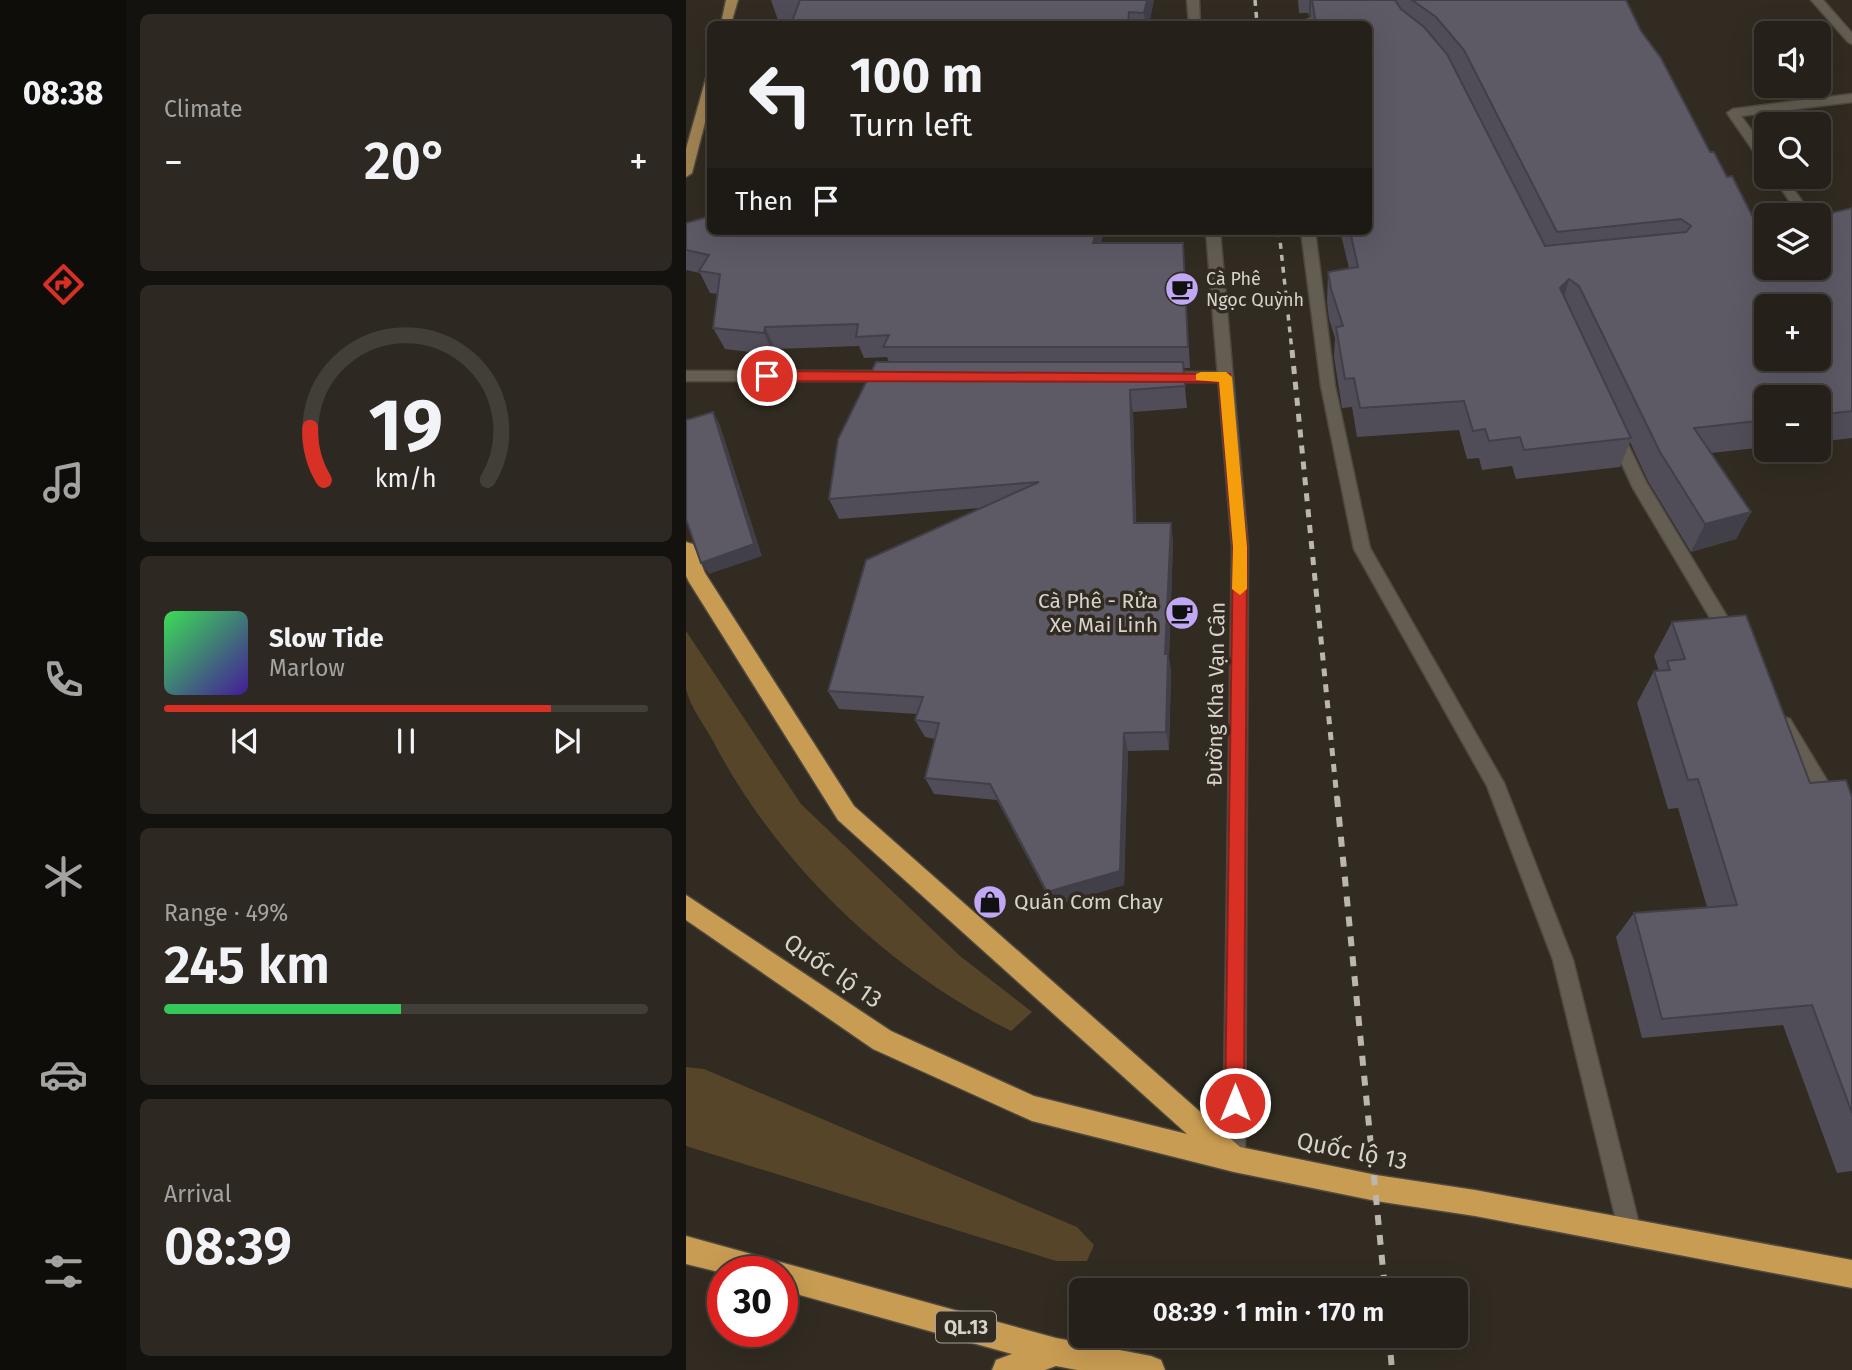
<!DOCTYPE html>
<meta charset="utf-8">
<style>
:root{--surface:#252019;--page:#2d2822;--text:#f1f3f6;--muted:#a3a3a2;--line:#423e38;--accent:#d93025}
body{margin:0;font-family:"Fira Sans",sans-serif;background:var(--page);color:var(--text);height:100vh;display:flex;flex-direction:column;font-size:26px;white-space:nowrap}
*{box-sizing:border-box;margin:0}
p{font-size:23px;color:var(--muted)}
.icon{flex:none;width:38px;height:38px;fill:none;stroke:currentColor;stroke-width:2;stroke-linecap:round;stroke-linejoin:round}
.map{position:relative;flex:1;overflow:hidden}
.drawer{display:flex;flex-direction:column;gap:14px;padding:14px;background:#14120e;width:560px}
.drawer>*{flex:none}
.hud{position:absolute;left:21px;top:21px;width:665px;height:214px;border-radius:10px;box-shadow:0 7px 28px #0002,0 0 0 2px var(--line);background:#252019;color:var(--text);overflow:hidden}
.tools{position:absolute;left:1068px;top:21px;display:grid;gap:14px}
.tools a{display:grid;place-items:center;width:77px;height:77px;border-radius:10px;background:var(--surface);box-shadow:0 7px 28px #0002,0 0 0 2px var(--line);font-size:35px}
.speed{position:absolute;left:21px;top:1256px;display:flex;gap:14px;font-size:35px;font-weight:700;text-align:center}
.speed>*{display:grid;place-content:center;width:91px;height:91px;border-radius:50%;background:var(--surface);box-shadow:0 7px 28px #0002,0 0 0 2px var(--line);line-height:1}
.speed .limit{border:10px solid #d22;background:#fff;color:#111}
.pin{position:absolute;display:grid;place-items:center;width:60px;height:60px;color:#fff;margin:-30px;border:4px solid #fff;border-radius:50%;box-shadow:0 2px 7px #0007}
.me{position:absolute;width:77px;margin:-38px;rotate:0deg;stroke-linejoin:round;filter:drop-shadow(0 0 5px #0008)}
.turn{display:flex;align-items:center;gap:24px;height:147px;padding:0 28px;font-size:32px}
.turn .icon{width:91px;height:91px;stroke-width:2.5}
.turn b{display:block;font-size:49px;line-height:60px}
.then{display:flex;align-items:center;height:66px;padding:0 28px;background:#0003;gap:14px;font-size:26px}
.big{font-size:52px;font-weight:600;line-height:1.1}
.drawer .widget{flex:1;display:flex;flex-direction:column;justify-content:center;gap:10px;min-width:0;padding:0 24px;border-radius:10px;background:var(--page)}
.drawer .dial{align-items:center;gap:0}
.dial svg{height:182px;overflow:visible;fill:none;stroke:var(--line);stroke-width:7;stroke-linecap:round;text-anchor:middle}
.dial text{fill:var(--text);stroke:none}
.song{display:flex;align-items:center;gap:21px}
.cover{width:84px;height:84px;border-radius:10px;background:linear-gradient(135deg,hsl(130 70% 55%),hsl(260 70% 35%))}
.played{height:7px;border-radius:4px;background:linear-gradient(90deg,var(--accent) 80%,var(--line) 80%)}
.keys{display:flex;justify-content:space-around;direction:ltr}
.heat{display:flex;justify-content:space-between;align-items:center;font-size:38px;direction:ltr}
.charge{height:10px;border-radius:5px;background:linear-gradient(90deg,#34c759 49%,var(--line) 0)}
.trip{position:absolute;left:383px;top:1278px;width:399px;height:70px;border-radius:10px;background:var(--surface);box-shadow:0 7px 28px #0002,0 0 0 2px var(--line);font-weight:600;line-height:70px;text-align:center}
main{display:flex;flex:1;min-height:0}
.menu{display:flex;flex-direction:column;width:126px;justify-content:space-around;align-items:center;background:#0f0d0a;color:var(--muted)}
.menu .icon{width:49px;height:49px}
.menu .active{color:var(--accent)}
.menu b{font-size:32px;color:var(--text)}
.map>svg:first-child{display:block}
</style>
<main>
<nav class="menu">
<b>08:38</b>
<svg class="icon active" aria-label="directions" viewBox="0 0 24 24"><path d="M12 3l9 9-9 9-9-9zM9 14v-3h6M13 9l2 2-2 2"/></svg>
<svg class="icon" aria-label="music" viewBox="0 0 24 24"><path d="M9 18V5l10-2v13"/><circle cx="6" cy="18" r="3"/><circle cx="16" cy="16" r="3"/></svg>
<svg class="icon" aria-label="phone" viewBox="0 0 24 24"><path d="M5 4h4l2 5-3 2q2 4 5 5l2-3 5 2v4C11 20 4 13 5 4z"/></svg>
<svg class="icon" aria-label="climate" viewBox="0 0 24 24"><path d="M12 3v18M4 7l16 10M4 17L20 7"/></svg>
<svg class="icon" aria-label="car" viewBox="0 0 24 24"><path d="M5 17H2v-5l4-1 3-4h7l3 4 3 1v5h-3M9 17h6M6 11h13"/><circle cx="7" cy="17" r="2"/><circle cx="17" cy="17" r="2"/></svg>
<svg class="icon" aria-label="filters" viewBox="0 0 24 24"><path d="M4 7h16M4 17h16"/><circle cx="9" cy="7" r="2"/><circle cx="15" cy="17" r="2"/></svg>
</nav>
<section class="drawer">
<div class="widget"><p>Climate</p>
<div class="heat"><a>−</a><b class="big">20°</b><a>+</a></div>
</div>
<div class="widget dial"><svg viewBox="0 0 100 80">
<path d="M14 69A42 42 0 1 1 86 69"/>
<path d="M14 69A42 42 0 0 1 8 46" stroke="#d93025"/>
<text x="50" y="56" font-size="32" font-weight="700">19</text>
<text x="50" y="72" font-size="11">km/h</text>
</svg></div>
<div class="widget">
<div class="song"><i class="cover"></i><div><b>Slow Tide</b><p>Marlow</p></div></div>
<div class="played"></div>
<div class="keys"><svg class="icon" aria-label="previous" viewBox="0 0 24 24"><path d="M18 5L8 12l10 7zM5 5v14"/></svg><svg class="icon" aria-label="pause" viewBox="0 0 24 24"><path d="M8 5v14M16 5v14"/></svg><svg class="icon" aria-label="next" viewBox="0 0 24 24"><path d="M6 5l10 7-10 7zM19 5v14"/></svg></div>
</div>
<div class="widget"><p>Range · 49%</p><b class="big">245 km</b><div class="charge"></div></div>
<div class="widget"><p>Arrival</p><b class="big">08:39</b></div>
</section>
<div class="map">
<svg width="1166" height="1370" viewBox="0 0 1166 1370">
<rect width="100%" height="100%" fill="#312b21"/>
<g fill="#564529">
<path d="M 0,631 L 115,804 L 274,956 L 346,1012 L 325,1031 C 202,970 91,864 27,741 C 19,726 4,707 0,689 C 0,672 0,648 0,631 Z"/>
<path d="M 0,1067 L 18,1069 L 391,1227 L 408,1245 L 401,1261 L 370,1261 L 0,1146 Z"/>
</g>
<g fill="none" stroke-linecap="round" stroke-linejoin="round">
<g stroke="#4e4840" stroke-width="3">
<g id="lane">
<path d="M 1125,0 L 1137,0 L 1166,33 L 1166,44 L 1162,42 Z"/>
<path d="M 1166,94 L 1166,102 L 1055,116 L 1080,150 L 1080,163 L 1075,162 L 1041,113 L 1047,109 Z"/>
<path d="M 1087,177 L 1099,177 L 1126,215 L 1113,215 Z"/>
<path d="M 0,371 L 204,371 L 211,376 L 204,381 L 0,381 Z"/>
<path d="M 477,372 L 540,372 L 547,377 L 540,382 L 477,382 L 470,377 Z"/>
<path d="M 930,428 L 935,430 L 960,482 L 1051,633 L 1054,638 L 1051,643 L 1039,643 L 947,488 L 922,434 Z"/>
<path d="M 1098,717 L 1104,719 L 1166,822 L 1166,848 L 1159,845 L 1092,731 L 1089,725 L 1092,719 Z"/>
</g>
</g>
<g stroke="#4e4840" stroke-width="3">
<g id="street">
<path d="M 501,0 L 513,0 L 514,24 L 503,24 Z"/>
<path d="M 648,13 L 654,16 L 652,18 L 627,24 L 613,24 L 628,16 Z"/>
<path d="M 520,231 L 534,231 L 562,547 L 559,1159 L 556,1167 L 548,1170 L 540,1167 L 537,1159 L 546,547 Z"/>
<path d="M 615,231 L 629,231 L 649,386 L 684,548 L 818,783 L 887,960 L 955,1232 L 952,1240 L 944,1243 L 936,1240 L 933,1232 L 867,960 L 801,786 L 668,549 L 635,386 Z"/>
</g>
</g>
<g stroke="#4e4840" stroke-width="3">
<g id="primary">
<path d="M 40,0 L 52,0 L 45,24 L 35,24 Z"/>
<path d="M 20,78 L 24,78 L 24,103 L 6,173 L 0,177 L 0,149 Z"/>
</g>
</g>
<g stroke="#4e4840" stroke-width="3">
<g id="highway">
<path d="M 0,542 L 7,544 L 19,573 L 168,806 L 554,1147 L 690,1175 L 789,1190 L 1166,1260 L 1166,1288 L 789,1216 L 690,1201 L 548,1172 L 346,1121 L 187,1049 L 0,920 L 0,895 L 205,1031 L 348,1096 L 501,1134 L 152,820 L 3,582 L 0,576 Z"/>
<path d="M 0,1236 L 370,1338 L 465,1356 L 475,1360 L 479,1370 L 391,1370 L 370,1366 L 359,1370 L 306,1370 L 310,1360 L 326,1354 L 96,1290 L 96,1272 L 37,1273 L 0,1264 Z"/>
</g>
</g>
<use href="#lane" fill="#645d52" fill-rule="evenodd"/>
<use href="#street" fill="#645d52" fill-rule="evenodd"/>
<use href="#primary" fill="#a08352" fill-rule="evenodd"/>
<use href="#highway" fill="#c89c52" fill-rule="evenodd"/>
<g stroke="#bbb6af" stroke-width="3.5" stroke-dasharray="6 6" stroke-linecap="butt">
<path d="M 569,0 L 571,24"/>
<path d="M 593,231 L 606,351"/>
</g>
<path stroke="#bbb6af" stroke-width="5" stroke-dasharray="8 8" stroke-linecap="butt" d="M 606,350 L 651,799"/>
<g stroke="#bbb6af" stroke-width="6" stroke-dasharray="10 10" stroke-linecap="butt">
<path d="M 651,797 L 699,1290"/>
<path d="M 703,1335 L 706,1370"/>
</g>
</g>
<g fill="#504d58">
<path d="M 85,0 L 468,0 L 463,24 L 105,24 L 107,20 L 92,20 Z"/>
<path d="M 612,0 L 940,0 L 955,31 L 1024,152 L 1041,177 L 1074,231 L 1166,208 L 1166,438 L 1132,442 L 1132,397 L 1080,397 L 1080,447 L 1025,453 L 1065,512 L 1050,539 L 1005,552 L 962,481 L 944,442 L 934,467 L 830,479 L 826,466 L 796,470 L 793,458 L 781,459 L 773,430 L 671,437 L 666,407 L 656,408 L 648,357 L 649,338 L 643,319 L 641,302 L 642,272 L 663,268 L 654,231 L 682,231 L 682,24 L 625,24 L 625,15 L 623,16 L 622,13 L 613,13 Z"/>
<path d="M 0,223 L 416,243 L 498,265 L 504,368 L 497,368 L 501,408 L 447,412 L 450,523 L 485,523 L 487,543 L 483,657 L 485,672 L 483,750 L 442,751 L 438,885 L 367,906 L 311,800 L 248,794 L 239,778 L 249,739 L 239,737 L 229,720 L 231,714 L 153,709 L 142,691 L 295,508 L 153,519 L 143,499 L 203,362 L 201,357 L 178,358 L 173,346 L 89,349 L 88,355 L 39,349 L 27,328 L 32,294 L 24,293 L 14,273 L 0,270 Z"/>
<path d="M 986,622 L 1124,783 L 1166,797 L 1166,1171 L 1151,1173 L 1097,1025 L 956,1038 L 930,937 L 948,913 L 1021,907 L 992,808 L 982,809 L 951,703 L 968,671 L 973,671 L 968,656 Z"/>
</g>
<g fill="#413f47">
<path d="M 461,0 L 468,0 L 463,24 L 459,24 L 458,13 Z"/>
<path d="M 623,0 L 625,0 L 625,15 L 623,16 Z"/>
<path d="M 410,231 L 418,231 L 410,265 L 407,243 Z"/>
<path d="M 883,279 L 875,309 L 874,288 Z"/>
<path d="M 79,327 L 89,349 L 88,355 L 78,333 Z"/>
<path d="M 444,390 L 447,412 L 451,544 L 448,523 Z"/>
<path d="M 27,412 L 34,425 L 76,556 L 23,574 L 15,563 Z"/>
<path d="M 1065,512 L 1050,539 L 1005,552 L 1019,524 Z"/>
<path d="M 485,523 L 487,543 L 483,657 L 485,672 L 483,750 L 480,732 L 479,654 Z"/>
<path d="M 438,733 L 442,751 L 438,885 L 367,906 L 361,892 Z"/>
</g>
<g fill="#5d5a66" stroke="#413f47" stroke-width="2" fill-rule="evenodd">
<path d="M 114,0 L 461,0 L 458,13 L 443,12 L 442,24 L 105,24 Z"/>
<path d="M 626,0 L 709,0 L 715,9 L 738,27 L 761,54 L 859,246 L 1000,232 L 1005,226 L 995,219 L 871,232 L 778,50 L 750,17 L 726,0 L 940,0 L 955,31 L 975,58 L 1024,152 L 1028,152 L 1041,177 L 1046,176 L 1074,231 L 1080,229 L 1080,268 L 1132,268 L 1132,216 L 1166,208 L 1166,411 L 1132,415 L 1132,397 L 1080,397 L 1080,420 L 1008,428 L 1065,512 L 1019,524 L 974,452 L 893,286 L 883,279 L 874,288 L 945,438 L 838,450 L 834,437 L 803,441 L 799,429 L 787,431 L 778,401 L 674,408 L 668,378 L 659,379 L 650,327 L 657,326 L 645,289 L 642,272 L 672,267 L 664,231 L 682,231 L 682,24 L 630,24 ZM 1080,306 L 1132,306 L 1132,359 L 1080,359 Z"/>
<path d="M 24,216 L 24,231 L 410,231 L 407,243 L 497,243 L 502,347 L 197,347 L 203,335 L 170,337 L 172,324 L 79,327 L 78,333 L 27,328 L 34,274 L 13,271 L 23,255 L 0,250 L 0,223 Z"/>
<path d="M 190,362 L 497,362 L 499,386 L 444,390 L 448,523 L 485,523 L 479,654 L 482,654 L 480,732 L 438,733 L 434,871 L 361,892 L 304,784 L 239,778 L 253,723 L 229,720 L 237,697 L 142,691 L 180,560 L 353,482 L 143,499 L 152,439 Z"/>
<path d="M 27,412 L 68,544 L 15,563 L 0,519 L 0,420 Z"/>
<path d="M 1060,615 L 1124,783 L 1160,780 L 1166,797 L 1166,1113 L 1126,1005 L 976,1019 L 948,913 L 1051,905 L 1012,779 L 1002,780 L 968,671 L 984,670 L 981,661 L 999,659 L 986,622 Z"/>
</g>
<path fill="#d93025" stroke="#8d1f18" stroke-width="2" d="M 81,371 L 544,374 L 561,547 L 558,1103 L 556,1110 L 549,1113 L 542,1110 L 539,1103 L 547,547 L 533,382 L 81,381 L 74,376 Z"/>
<path fill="#f59e0b" d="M 515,372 L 540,372 L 546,377 L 561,547 L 561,589 L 554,595 L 546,589 L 547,547 L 533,382 L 510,380 L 510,374 Z"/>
<defs>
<g id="cafe-disc" transform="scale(1.75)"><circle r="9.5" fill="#c0a8f4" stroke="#312b21"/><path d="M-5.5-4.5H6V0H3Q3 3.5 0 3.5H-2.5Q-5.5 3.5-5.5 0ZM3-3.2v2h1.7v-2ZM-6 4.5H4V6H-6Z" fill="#111"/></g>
<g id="shop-disc" transform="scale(1.75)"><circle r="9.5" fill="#c0a8f4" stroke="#312b21"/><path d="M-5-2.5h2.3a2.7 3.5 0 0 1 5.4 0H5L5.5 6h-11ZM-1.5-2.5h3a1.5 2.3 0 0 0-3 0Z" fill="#111"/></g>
</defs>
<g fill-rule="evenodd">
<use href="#cafe-disc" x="496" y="289"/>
<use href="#cafe-disc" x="496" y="613"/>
<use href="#shop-disc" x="304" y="902"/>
</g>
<g text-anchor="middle" stroke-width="7" stroke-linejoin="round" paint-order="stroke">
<g font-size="18" fill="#d7d2cc" stroke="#312b21" text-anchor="start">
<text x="520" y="285">Cà Phê<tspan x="520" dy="21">Ngọc Quỳnh</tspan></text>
</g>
<rect fill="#312b21" stroke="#a5a099" stroke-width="2" x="250" y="1311.5" width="60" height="31" rx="5"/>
<g font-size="19" font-weight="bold" fill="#d7d2cc">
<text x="280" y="1334">QL.13</text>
</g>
<g font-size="21" fill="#d7d2cc" stroke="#312b21" text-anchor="end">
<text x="472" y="608">Cà Phê - Rửa<tspan x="472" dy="24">Xe Mai Linh</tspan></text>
<text x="328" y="909" text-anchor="start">Quán Cơm Chay</text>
</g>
<g font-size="21" fill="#d7d2cc" stroke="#312b21">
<text transform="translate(530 694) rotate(-89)" y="7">Đường Kha Vạn Cân</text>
</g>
<g font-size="24" fill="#d7d2cc" stroke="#312b21">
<text transform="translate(147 971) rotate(34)" y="8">Quốc lộ 13</text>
<text transform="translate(666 1151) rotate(11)" y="8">Quốc lộ 13</text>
</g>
</g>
</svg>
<div class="tools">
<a><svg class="icon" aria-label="sound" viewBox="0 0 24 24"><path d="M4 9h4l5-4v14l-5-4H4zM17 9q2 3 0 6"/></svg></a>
<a><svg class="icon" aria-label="search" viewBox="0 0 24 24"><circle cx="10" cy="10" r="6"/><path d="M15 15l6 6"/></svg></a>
<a><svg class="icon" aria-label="layers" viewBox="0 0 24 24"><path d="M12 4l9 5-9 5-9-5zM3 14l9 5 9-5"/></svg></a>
<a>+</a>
<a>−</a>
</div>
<div class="speed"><div class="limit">30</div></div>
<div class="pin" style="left:81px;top:376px;background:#d93025"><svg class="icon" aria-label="arrive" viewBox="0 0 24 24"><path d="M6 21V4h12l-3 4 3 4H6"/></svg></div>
<svg class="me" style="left:549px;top:1103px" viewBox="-20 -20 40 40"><circle r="17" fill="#d93025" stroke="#fff" stroke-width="3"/><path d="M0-11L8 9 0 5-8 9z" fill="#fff"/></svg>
<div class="trip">08:39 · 1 min · 170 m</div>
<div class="hud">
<div class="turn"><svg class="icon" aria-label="left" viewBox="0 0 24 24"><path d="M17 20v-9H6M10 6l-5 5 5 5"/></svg><div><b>100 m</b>Turn left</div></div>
<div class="then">Then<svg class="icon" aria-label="arrive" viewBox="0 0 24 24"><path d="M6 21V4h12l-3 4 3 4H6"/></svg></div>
</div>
</div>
</main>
